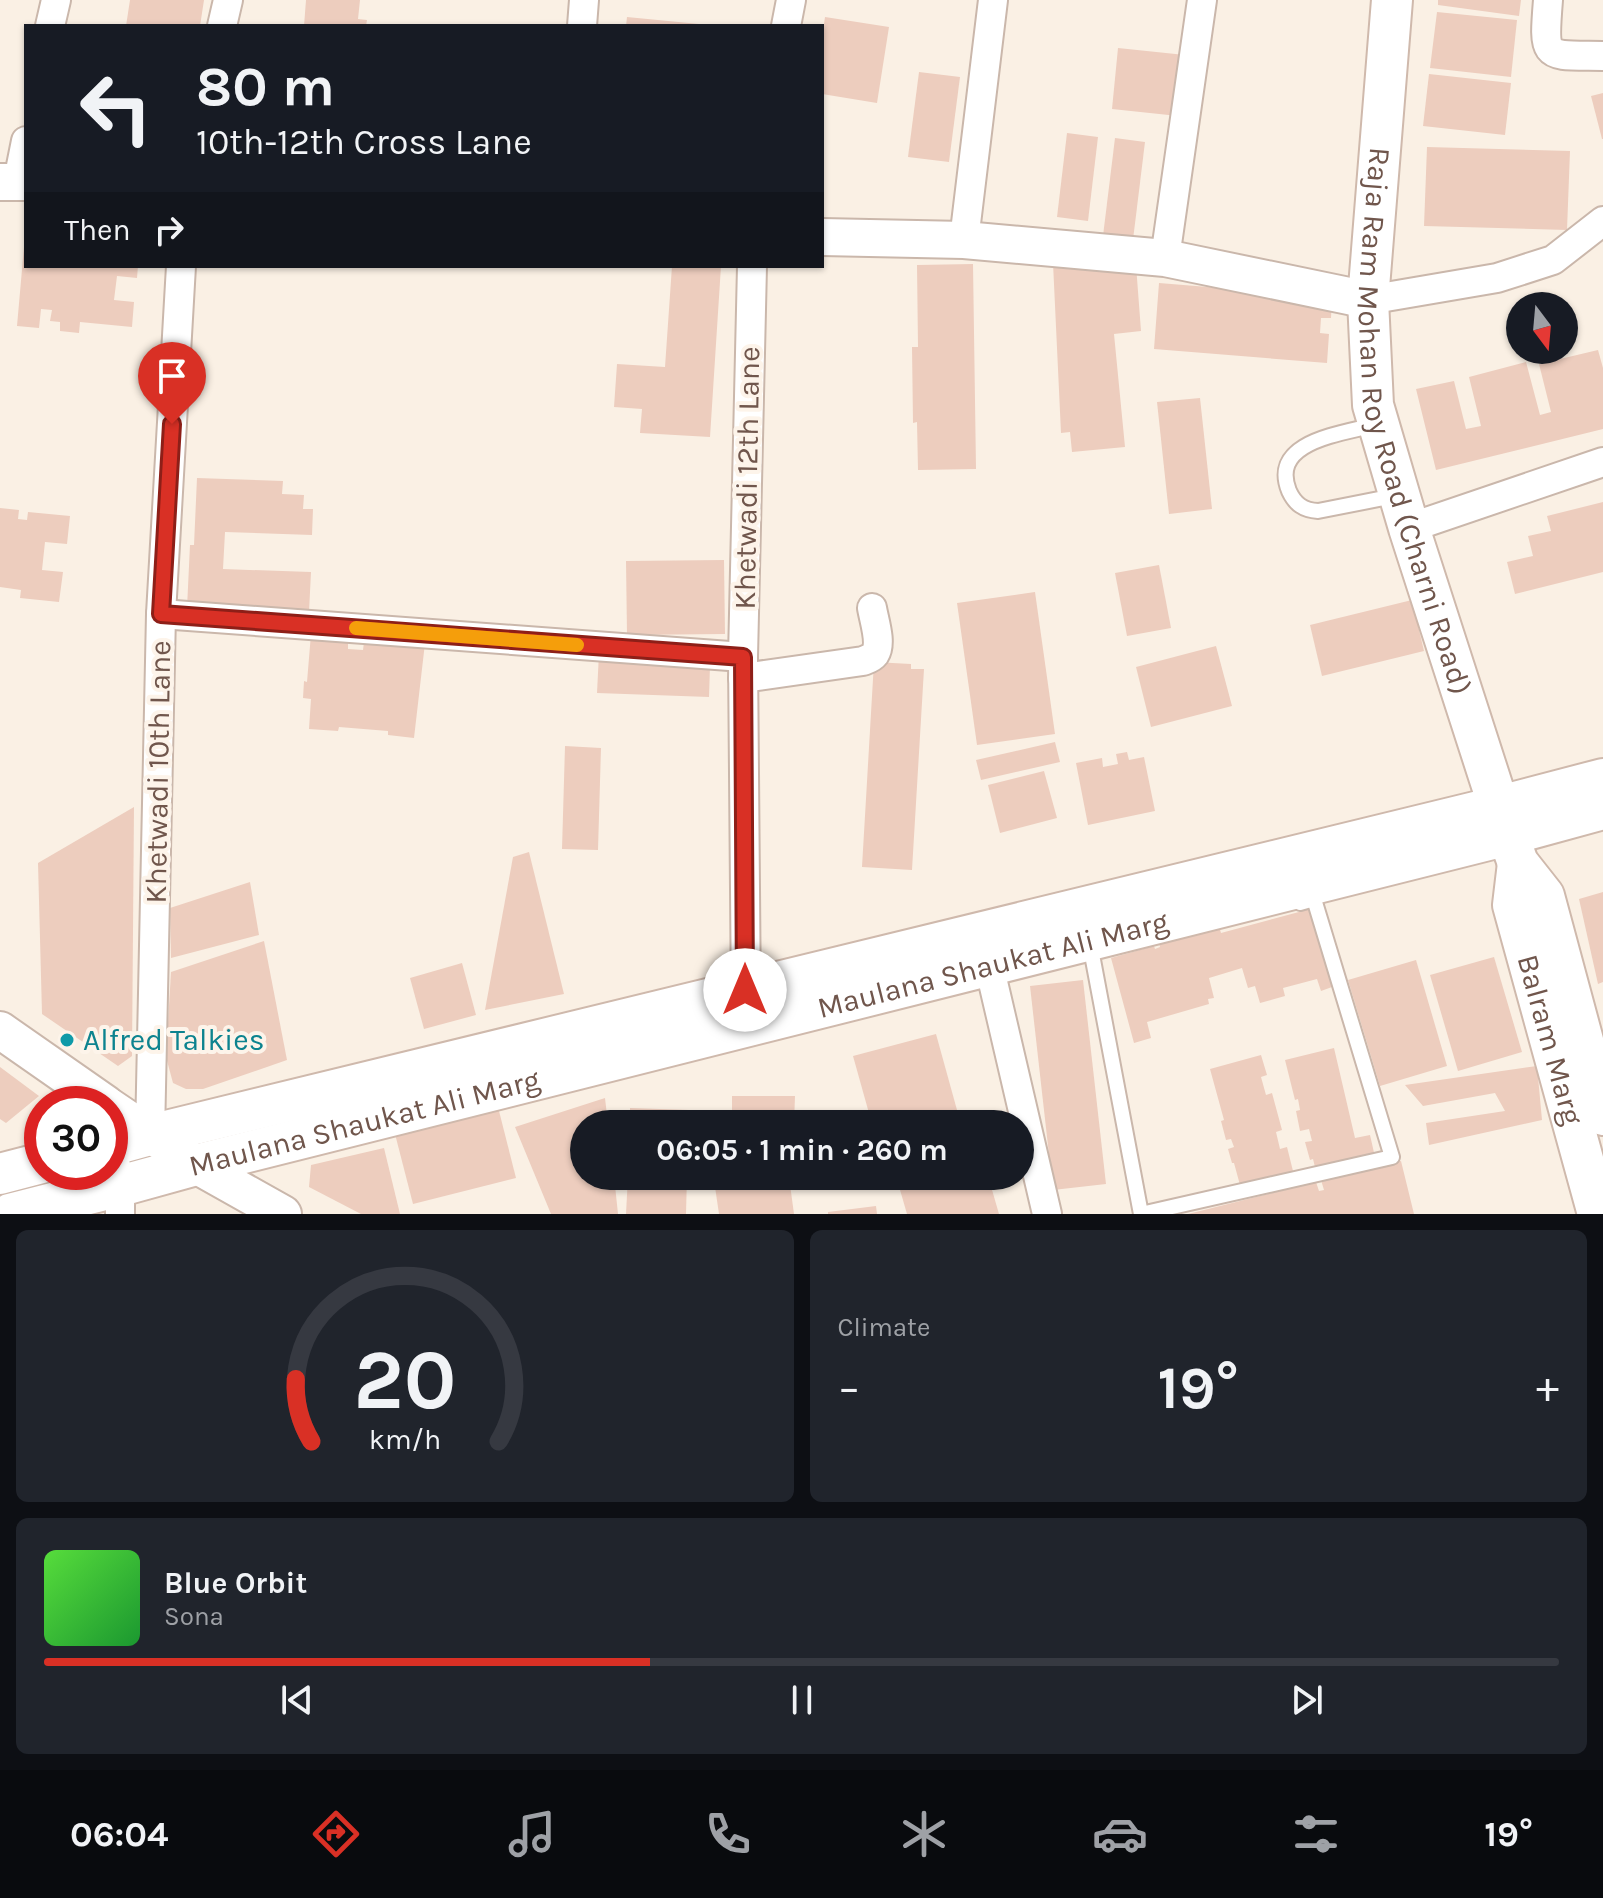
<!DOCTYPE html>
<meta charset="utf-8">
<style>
:root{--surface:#171b24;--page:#20242c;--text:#f1f3f6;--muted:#9ea1a6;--line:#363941;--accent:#d93025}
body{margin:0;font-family:Karla,sans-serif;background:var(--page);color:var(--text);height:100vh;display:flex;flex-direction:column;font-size:30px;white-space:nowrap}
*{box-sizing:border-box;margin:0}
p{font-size:26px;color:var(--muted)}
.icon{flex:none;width:44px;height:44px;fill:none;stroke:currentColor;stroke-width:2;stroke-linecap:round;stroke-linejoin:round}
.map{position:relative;height:1214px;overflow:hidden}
.panel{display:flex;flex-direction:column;gap:16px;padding:16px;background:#0d0f14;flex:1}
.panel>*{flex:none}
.guide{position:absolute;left:24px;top:24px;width:800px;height:244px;border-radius:0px;box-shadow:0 2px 6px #0004;background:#171b24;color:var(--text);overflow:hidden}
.needle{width:52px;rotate:164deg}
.tools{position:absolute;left:1506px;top:292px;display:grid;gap:16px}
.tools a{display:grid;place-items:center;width:72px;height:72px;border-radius:50%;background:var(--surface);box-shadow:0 2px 6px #0004;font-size:40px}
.speed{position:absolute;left:24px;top:1086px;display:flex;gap:16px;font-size:40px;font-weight:700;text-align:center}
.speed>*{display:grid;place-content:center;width:104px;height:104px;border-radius:50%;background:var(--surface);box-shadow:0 2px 6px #0004;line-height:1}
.speed .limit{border:12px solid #d22;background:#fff;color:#111}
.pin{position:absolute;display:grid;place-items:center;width:68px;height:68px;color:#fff;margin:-82px -34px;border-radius:50% 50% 50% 0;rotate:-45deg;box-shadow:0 0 8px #0007}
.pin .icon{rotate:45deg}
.me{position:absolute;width:88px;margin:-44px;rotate:0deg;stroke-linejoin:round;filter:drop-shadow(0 0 6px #0008)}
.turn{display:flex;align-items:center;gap:28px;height:168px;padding:0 40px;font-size:36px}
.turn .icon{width:104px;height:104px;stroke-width:2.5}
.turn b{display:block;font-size:56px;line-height:68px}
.then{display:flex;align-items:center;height:76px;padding:0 40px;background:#0003;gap:16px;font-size:30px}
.big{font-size:60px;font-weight:700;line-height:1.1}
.panel .card{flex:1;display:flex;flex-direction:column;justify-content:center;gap:12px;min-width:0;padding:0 28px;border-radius:12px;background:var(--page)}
.panel .dial{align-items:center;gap:0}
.dial svg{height:208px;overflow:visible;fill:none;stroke:var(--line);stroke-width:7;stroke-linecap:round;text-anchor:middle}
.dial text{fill:var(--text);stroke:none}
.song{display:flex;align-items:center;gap:24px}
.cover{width:96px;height:96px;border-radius:12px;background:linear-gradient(135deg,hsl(110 70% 55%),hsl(130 70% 35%))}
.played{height:8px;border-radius:4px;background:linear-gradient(90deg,var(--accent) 40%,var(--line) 40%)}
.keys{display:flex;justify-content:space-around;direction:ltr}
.heat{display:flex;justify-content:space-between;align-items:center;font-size:44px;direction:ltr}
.panel .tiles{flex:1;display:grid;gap:16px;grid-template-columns:1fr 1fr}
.card:last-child{grid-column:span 2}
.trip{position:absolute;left:570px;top:1110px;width:464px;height:80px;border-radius:40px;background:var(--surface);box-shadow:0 2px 6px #0004;font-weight:700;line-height:80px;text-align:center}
.tabs{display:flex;height:128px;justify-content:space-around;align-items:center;background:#090b0e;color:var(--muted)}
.tabs .icon{width:56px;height:56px}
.tabs .current{color:var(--accent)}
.tabs b{font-size:36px;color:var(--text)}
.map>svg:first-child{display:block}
</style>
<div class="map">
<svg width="1603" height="1214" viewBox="0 0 1603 1214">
<rect width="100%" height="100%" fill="#faf0e4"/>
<g fill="#edcdbe">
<path d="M 130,0 L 204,0 L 200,26 L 126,26 Z"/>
<path d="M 306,0 L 360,0 L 358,19 L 367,20 L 366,26 L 304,26 Z"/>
<path d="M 1438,0 L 1521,0 L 1519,16 L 1438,5 Z"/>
<path d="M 1437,12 L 1517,20 L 1511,77 L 1430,68 Z"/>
<path d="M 627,17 L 699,24 L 698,26 L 626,26 Z"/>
<path d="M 825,17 L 889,27 L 877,103 L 822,94 L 822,37 Z"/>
<path d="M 1118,48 L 1185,55 L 1178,116 L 1112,109 Z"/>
<path d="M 919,72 L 960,77 L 949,162 L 908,157 Z"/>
<path d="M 1429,74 L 1511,83 L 1505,135 L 1423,126 Z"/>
<path d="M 1603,93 L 1603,139 L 1602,139 L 1591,96 Z"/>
<path d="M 1067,133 L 1098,137 L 1088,221 L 1057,217 Z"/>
<path d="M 1115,138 L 1145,142 L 1132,248 L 1102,244 Z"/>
<path d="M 1427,147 L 1570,151 L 1567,230 L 1424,226 Z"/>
<path d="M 24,247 L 26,247 L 26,266 L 138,266 L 137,278 L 117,276 L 114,300 L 134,302 L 132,327 L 80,322 L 79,333 L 60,331 L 60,322 L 50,321 L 52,310 L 41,309 L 39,328 L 17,326 Z"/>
<path d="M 1053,263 L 1136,265 L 1141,331 L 1114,334 L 1125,447 L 1072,452 L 1070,432 L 1061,433 Z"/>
<path d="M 973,264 L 976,469 L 918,470 L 917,422 L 913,423 L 912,347 L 918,347 L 917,265 Z"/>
<path d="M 672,266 L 721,266 L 710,437 L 640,433 L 642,409 L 614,407 L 617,364 L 665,367 Z"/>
<path d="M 1159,283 L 1332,297 L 1331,318 L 1321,318 L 1320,333 L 1329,334 L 1327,363 L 1154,349 Z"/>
<path d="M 1598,350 L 1603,368 L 1603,429 L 1436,470 L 1416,389 L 1454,381 L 1466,429 L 1481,426 L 1469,377 L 1526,362 L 1540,415 L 1551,412 L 1539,364 Z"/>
<path d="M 1200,398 L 1212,509 L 1169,514 L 1157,402 Z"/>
<path d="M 197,478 L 283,481 L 282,494 L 304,495 L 303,509 L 313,509 L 312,535 L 225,532 L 223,569 L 311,572 L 309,612 L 187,608 L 190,545 L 194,545 Z"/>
<path d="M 1603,502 L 1603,572 L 1515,594 L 1507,562 L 1533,556 L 1528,536 L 1551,531 L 1547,516 Z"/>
<path d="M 0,508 L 19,510 L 18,519 L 27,520 L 28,512 L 70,516 L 67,544 L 45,542 L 42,570 L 63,572 L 59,602 L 20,598 L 21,590 L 0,587 Z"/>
<path d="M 724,560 L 725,634 L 627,635 L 626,561 Z"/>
<path d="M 1159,565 L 1171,628 L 1127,636 L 1115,573 Z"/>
<path d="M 1035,592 L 1055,734 L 977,745 L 957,603 Z"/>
<path d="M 1412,600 L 1424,651 L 1322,676 L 1310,625 Z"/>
<path d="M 311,634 L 348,641 L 348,649 L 363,650 L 364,642 L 425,643 L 414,738 L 388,735 L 388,731 L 339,727 L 338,731 L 309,729 L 311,699 L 303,698 L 304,681 L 307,682 Z"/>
<path d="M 1216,646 L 1232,706 L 1151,727 L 1136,667 Z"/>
<path d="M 599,653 L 710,665 L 709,697 L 597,693 Z"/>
<path d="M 874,662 L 911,664 L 911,669 L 924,669 L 912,870 L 862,867 Z"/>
<path d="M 1055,742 L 1060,762 L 981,780 L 976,760 Z"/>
<path d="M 565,746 L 601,748 L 598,850 L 562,849 Z"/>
<path d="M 1127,752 L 1129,760 L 1144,757 L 1155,811 L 1088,825 L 1076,763 L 1102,758 L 1103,767 L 1118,764 L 1116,754 Z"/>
<path d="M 1044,771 L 1057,818 L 1000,833 L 988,785 Z"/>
<path d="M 134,807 L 132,1056 L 118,1066 L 42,1014 L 38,863 Z"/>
<path d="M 529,852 L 564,994 L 485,1010 L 513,857 Z"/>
<path d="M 250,882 L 259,935 L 171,958 L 170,908 Z"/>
<path d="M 1603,892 L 1603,982 L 1598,984 L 1579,899 Z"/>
<path d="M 1310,909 L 1332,987 L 1321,991 L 1317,979 L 1283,988 L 1285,996 L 1260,1003 L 1255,986 L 1248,988 L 1242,968 L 1209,978 L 1214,998 L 1208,999 L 1209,1004 L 1147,1022 L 1151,1038 L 1134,1043 L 1111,958 L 1154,946 L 1155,949 L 1160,947 L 1159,942 L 1219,926 L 1221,933 Z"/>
<path d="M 264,941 L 287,1060 L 203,1089 L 186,1089 L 173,1083 L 166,1057 L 171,972 Z"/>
<path d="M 1494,957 L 1522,1052 L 1458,1071 L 1430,975 Z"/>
<path d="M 1416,960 L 1447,1066 L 1380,1086 L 1348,980 Z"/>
<path d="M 462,963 L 476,1015 L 424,1029 L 410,978 Z"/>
<path d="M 1083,980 L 1106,1184 L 1053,1190 L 1030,986 Z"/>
<path d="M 936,1034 L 957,1110 L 904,1124 L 872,1124 L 853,1056 Z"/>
<path d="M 1334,1048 L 1355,1138 L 1370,1135 L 1375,1157 L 1316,1171 L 1313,1159 L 1310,1160 L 1305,1142 L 1312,1141 L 1309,1129 L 1300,1131 L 1296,1111 L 1300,1110 L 1298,1099 L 1295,1100 L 1285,1060 Z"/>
<path d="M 1261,1055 L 1267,1075 L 1261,1077 L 1266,1095 L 1272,1093 L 1282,1130 L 1276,1132 L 1280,1149 L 1287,1147 L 1293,1171 L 1240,1185 L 1234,1163 L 1232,1163 L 1228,1149 L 1234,1147 L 1231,1139 L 1226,1140 L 1221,1121 L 1224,1120 L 1210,1069 Z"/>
<path d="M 1537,1066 L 1542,1120 L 1429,1145 L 1426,1123 L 1505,1111 L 1495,1093 L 1423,1106 L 1405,1085 Z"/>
<path d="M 0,1067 L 39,1096 L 6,1123 L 0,1119 Z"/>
<path d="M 732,1096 L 795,1096 L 794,1124 L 732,1124 Z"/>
<path d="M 605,1098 L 608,1124 L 584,1124 L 584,1176 L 614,1176 L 618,1214 L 551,1214 L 515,1127 Z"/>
<path d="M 498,1107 L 516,1178 L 413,1204 L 395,1134 Z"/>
<path d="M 630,1108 L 690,1110 L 689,1124 L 630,1124 Z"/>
<path d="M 384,1148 L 400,1214 L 361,1214 L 309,1187 L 311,1165 Z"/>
<path d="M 1401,1161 L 1414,1214 L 1188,1214 L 1316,1182 L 1319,1191 L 1324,1190 L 1321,1180 Z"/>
<path d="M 628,1176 L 687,1176 L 686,1214 L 626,1214 Z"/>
<path d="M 896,1176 L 988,1176 L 999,1214 L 907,1214 Z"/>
<path d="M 789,1177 L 794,1214 L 719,1214 L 715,1187 Z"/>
<path d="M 876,1206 L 877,1214 L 828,1214 L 828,1212 Z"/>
</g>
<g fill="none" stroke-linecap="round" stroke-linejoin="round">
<g stroke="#cab7ab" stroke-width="18">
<g id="service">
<path d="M 1374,425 C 1342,434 1269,441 1289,491 C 1295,504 1303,510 1318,511 L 1399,495"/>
<path d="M 1090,944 L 1141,1214 L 1392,1157 L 1314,899 L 1300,903"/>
</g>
</g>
<g stroke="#cab7ab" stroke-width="32">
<g id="minor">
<path d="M 1548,0 C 1543,61 1544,55 1603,56"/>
<path d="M 50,26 L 56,0"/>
<path d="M 222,26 L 228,0"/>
<path d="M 582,26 L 584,0"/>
<path d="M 786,26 L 791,0"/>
<path d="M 18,181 L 26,141"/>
<path d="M 964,240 L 993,0"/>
<path d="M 1165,258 L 1202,0"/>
<path d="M 1368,300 L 1497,278 L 1553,260 L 1603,221"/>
<path d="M 1409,528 L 1603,462"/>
<path d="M 161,614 L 743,657"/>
<path d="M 743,678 L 863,661 C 868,659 872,658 875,654 C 882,643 874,620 872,608"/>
<path d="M 989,965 L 1047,1214"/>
<path d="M 746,1005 L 743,657 L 752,266"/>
<path d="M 150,1135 L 161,614 L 181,266"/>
<path d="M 112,1146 L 120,1186 L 120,1214"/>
</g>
</g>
<g stroke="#cab7ab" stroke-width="40">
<g id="tertiary">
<path d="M 0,182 L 26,182"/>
<path d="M 822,237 L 964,240 L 1165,258 L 1368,300"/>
<path d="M 0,1030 L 106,1104"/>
<path d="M 110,1107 L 196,1165 L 283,1214"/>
</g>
</g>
<g stroke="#cfb9ac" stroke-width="44">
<g id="secondary">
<path id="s1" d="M 1392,0 L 1368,300 L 1373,405 L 1409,528 L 1508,835 L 1518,863 L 1544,896 L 1603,1115"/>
<path id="s2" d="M 1518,863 L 1513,905 L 1598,1214"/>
<path d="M 110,1146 L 150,1135 L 1500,806 L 1603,779"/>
<path d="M 0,1174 L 42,1163"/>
<path id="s3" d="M 10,1214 L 120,1186 L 196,1165 L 1508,835 L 1603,809"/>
</g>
</g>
<use href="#service" stroke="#fff" stroke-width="14"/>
<use href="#minor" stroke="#fff" stroke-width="28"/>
<use href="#tertiary" stroke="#fff" stroke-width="36"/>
<use href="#secondary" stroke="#fff" stroke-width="40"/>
</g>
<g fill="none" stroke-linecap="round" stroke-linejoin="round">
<g stroke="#8d1f18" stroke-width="20">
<path id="route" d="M 172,424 L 161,614 L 743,657 L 745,990"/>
</g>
<use href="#route" stroke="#d93025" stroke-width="14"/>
<path stroke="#f59e0b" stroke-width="14" d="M 356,628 L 577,645"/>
</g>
<circle fill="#0f9aa8" stroke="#fdf4ea" stroke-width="3" cx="67" cy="1040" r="8"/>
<g text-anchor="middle" stroke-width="8" stroke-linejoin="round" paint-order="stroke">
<g font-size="30" fill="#70564c" stroke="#fdf4ea">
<text dy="10" stroke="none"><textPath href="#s1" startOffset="428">Raja Ram Mohan Roy Road (Charni Road)</textPath></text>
<text transform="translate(747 478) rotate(-89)" y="10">Khetwadi 12th Lane</text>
<text transform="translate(158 772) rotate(-89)" y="10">Khetwadi 10th Lane</text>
<text dy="10" stroke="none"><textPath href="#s3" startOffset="1014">Maulana Shaukat Ali Marg</textPath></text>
<text dy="10" stroke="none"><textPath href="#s2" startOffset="182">Balram Marg</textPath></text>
<text dy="10" stroke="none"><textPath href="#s3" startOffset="366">Maulana Shaukat Ali Marg</textPath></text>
</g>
<g font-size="30" fill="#0d838f" stroke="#fdf4ea" text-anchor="start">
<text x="83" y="1050">Alfred Talkies</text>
</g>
</g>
</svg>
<div class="tools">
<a><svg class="needle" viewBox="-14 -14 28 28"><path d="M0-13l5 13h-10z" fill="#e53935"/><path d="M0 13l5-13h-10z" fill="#9ea1a6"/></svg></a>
</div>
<div class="speed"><div class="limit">30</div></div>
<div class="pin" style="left:172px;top:424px;background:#d93025"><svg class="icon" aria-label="arrive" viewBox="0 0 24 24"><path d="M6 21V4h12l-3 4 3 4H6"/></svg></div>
<svg class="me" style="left:745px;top:990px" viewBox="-20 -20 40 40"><circle r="19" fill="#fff"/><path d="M0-13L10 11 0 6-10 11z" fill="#d93025"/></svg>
<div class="trip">06:05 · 1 min · 260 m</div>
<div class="guide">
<div class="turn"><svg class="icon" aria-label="left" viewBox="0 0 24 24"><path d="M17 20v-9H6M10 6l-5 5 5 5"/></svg><div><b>80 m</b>10th-12th Cross Lane</div></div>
<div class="then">Then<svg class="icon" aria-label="right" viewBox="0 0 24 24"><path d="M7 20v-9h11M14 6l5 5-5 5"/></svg></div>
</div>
</div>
<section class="panel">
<div class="tiles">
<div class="card dial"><svg viewBox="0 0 100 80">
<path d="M14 69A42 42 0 1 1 86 69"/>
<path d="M14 69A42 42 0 0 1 8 45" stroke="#d93025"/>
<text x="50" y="56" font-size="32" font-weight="700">20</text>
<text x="50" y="72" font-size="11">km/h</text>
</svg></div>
<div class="card"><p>Climate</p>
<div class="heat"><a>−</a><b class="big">19°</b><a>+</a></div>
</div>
<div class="card">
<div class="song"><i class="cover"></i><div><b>Blue Orbit</b><p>Sona</p></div></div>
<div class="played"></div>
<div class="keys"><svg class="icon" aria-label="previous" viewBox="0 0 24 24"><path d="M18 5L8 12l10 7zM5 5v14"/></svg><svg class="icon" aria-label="pause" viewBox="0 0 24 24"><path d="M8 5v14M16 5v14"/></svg><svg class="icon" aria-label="next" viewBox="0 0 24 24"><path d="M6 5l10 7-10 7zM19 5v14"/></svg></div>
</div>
</div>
</section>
<nav class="tabs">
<b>06:04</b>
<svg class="icon current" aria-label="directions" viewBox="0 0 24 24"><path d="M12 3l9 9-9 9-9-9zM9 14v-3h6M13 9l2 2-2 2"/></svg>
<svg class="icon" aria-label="music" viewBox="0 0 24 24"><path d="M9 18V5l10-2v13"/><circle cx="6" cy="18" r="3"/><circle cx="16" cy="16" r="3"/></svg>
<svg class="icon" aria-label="phone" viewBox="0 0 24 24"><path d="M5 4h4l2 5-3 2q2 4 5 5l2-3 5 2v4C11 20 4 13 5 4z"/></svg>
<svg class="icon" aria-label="climate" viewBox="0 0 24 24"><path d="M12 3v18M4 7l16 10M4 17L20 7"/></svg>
<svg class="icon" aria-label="car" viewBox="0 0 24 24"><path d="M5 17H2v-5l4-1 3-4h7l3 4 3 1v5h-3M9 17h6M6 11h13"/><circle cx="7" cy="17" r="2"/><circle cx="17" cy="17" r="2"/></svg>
<svg class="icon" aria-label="filters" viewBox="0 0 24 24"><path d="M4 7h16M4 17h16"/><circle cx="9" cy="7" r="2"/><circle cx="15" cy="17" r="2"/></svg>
<b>19°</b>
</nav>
